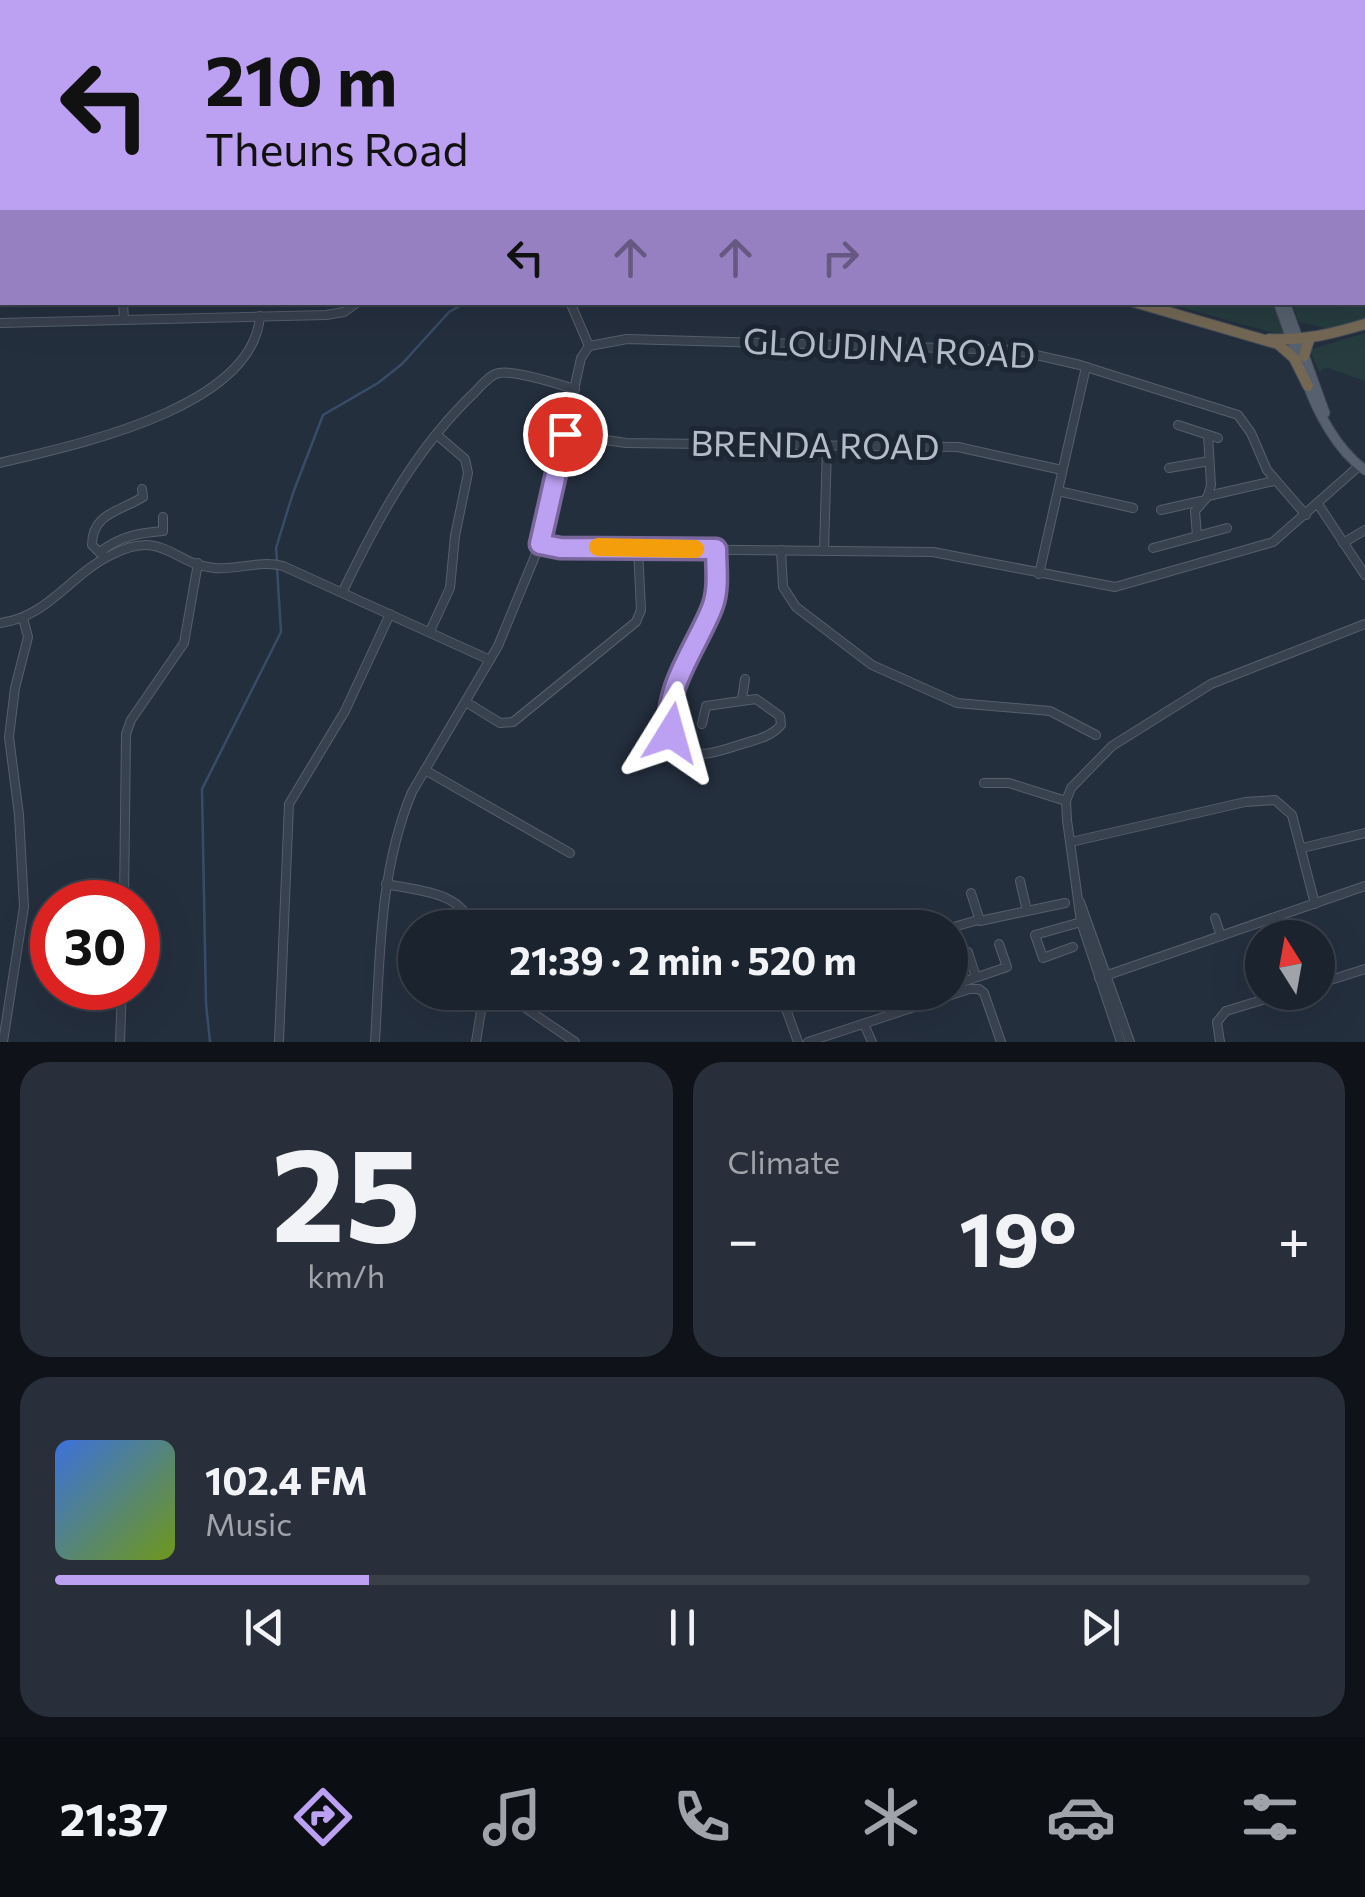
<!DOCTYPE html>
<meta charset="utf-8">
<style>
:root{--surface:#1b232e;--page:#282f3a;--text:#f1f3f6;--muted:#a0a4aa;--line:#39404a;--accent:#bca0f2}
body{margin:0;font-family:Commissioner,sans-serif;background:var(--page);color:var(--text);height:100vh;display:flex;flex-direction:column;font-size:38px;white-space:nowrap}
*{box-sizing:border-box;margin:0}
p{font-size:32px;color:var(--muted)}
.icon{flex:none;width:55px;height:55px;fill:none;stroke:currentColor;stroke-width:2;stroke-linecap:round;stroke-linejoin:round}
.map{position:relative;height:1042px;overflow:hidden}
.details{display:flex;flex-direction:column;gap:20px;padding:20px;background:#0f1319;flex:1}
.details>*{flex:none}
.guide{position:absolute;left:0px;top:0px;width:1365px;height:305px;box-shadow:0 10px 40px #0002,0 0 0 2px var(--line);background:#bca0f2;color:#111;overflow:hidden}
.needle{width:65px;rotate:349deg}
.controls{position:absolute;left:1245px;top:920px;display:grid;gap:20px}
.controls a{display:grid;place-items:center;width:90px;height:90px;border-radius:50%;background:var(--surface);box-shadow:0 10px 40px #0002,0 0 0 2px var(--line);font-size:50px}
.speed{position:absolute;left:30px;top:880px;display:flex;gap:20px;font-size:50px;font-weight:700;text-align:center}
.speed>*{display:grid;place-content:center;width:130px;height:130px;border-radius:50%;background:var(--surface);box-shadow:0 10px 40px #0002,0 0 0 2px var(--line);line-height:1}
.speed .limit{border:15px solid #d22;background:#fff;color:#111}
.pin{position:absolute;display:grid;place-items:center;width:85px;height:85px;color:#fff;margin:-42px;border:5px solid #fff;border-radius:50%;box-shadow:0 2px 10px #0007}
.me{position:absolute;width:110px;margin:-55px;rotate:8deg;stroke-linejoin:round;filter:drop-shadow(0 0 8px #0008)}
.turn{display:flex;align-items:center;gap:35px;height:210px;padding:0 40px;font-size:45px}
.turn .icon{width:130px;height:130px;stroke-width:2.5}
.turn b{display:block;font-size:70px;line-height:85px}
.lanes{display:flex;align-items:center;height:95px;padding:0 40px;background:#0003;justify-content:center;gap:50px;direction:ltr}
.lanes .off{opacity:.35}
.big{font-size:75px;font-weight:700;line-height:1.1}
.details .widget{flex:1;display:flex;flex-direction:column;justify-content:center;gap:15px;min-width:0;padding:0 35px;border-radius:30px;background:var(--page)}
.details .dial{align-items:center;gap:0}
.dial b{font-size:130px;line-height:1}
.song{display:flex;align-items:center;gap:30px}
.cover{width:120px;height:120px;border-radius:15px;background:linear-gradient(135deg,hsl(220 70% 55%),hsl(80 70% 35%))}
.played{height:10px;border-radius:5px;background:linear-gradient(90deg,var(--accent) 25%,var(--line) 25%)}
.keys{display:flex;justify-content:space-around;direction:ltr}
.heat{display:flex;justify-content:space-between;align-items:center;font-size:55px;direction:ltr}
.details .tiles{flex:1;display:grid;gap:20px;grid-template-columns:1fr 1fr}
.widget:last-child{grid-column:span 2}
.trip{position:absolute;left:398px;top:910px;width:570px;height:100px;border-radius:50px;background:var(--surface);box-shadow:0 10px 40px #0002,0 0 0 2px var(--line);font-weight:700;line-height:100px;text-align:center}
.menu{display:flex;height:160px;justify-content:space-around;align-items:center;background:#0b0e12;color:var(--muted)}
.menu .icon{width:70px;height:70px}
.menu .selected{color:var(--accent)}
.menu b{font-size:45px;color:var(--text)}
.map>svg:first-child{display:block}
</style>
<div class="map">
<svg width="1365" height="1042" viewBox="0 0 1365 1042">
<rect width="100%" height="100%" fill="#242f3e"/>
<g fill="#263c3f">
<path d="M 1363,280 L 1365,320 L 1332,330 L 1299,322 L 1292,303 L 1362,302 Z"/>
<path d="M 1164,303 L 1275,303 L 1285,333 L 1278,334 Z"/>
<path d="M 1365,333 L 1365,381 L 1328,368 L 1322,369 L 1320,373 L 1311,353 L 1312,349 Z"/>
</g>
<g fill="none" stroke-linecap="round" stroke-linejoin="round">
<g stroke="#394c67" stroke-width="2.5">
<path d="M 425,0 L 426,2"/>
<path d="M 277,560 L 276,548 L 293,493 L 323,415 L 378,383 L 402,364 L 449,312 L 467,302"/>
<path d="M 210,1042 L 206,1004 L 202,789 L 281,632 L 277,568"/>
</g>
<g stroke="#565f6c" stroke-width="10">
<g id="minor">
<path d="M 166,0 L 170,2"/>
<path d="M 669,0 L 672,2"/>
<path d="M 732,2 L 735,0"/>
<path d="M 915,2 L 917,0"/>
<path d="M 1102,2 L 1102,0"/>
<path d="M 1335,2 L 1335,0"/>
<path d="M 1362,77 L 1365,77"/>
<path d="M 0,114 L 2,114"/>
<path d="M 1362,199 L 1365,199"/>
<path d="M 0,216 L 2,216"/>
<path d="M 123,302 L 124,320"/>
<path d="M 570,302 L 589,346"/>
<path d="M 0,323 L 326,315 L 344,312 L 358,302"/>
<path d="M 589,346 L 627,339 L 1014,350 L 1080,365 L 1238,415 L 1251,433 L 1267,470 L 1306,515"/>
<path d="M 1178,425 L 1218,438"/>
<path d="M 565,434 L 626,443 L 958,447 L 1062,470"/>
<path d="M 0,463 C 74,445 253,409 260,316"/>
<path d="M 1169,468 L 1209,461"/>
<path d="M 1058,491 L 1133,508"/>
<path d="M 1208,496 L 1274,481"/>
<path d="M 1318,504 L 1365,575"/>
<path d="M 1161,510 L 1201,501"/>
<path d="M 1197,536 L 1195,511 L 1208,496 L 1211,485 L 1208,435"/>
<path d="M 1343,543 L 1365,530"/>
<path d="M 540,544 L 560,548 L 933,552 L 1115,587 L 1273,542 L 1359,466"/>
<path d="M 1153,548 L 1227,528"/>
<path d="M 781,550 L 783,587 L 796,607 L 872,665 L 957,703 L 1050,711 L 1096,735"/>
<path d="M 824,551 L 827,446"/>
<path d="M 100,552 C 120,536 139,533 163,531 L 163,517"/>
<path d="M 105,558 L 92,545 C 92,513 121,511 143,497 L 142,489"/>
<path d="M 1039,574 L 1086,367"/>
<path d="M 343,591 C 378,518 416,448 475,392 C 481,386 489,375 499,373 C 516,370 557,384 575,389"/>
<path d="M 0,623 C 47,618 71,574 111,555 C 164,528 172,564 214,568 C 237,570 260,560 283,566 L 490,660"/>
<path d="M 430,631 L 450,588 L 455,536 L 468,473 L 465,459 L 437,435"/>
<path d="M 742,699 L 745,679"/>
<path d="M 466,702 L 500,723 L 513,722 L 636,622 L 641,610 L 638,548"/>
<path d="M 702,724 L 706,706 L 756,699 L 780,716 L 781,725 C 770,738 754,740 739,745 C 716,752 694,763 676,740 C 650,709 704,636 714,603 C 719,586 717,567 716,549"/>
<path d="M 425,770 L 570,853"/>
<path d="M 984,783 L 1009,783 L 1066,801"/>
<path d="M 1071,842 L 1245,802 L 1275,800 L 1292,815 L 1315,904"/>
<path d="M 1302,848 L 1365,833"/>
<path d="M 1020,881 L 1027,911"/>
<path d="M 386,884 C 418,891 463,891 472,928"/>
<path d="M 971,893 L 980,921 L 1065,903"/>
<path d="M 124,902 L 126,734 L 131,720 L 184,643 L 198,563"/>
<path d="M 1080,902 L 1130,1042"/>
<path d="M 1215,918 L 1221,936"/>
<path d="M 950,928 L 978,920"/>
<path d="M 1073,947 L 1043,958 L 1035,935 L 1081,922"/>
<path d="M 968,952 L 976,977"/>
<path d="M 1099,978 L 1365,886"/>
<path d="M 1318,984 L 1365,969"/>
<path d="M 72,991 L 112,988"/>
<path d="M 963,991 L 960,983 L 1007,967 L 999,944"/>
<path d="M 502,992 L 575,1042"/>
<path d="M 764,992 L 786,1009 L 798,1042"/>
<path d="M 864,1024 L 872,1042"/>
<path d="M 3,1042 L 24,907 L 19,815 L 9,737 L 15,688 L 28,637 L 23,618"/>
<path d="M 120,1042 L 122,988"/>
<path d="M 279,1042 L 289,804 L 345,711 L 390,614"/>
<path d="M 375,1042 C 380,958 379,871 412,792 L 498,646 L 540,544 L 581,358 L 589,346"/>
<path d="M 476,1042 L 484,992"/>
<path d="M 808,1042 L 969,989 L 979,989 L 984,993 L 1001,1042"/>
<path d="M 1121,1042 L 1081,922 L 1067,820 L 1066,801 L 1071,788 L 1112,746 L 1211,684 L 1365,624"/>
<path d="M 1220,1042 L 1217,1022 L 1226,1011 L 1288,992"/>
</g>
</g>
<g stroke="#414a57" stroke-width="11">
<g id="major">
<path d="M 1188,2 L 1188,0"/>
<path d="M 1278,302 L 1299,361"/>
<path d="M 1285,302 L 1325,413"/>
<path d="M 1306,380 C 1317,412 1337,450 1365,470"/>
</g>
</g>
<g stroke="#434c59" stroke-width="12">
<g id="highway">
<path d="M 291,0 L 295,2"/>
<path d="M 326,0 L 329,2"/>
<path d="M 1362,227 L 1365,228"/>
<path d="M 1362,255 L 1365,255"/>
<path d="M 1362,273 L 1365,273"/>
<path d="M 1134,302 L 1278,344 L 1294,358 L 1308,386"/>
<path d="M 1269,339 C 1304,341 1331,334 1365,324"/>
<path d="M 1304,356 L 1309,340"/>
</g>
</g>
<use href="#minor" stroke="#38414e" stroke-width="8"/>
<use href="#major" stroke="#56606e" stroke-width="9"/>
<use href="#highway" stroke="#746855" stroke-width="10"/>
</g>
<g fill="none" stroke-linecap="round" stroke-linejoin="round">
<g stroke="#7a689d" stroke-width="25">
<path id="route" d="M 565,434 L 540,544 L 560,548 L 716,549 C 716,567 719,587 713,605 C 700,642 660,692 671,733"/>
</g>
<use href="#route" stroke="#bca0f2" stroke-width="18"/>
<path stroke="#f59e0b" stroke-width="18" d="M 598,547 L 695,549"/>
</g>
<g text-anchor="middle" stroke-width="10" stroke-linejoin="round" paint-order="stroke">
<g font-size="35" fill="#b4bcc9" stroke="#1d2633">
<text transform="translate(889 349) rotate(3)" y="12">GLOUDINA ROAD</text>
<text transform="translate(815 446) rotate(1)" y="12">BRENDA ROAD</text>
</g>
</g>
</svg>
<div class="controls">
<a><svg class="needle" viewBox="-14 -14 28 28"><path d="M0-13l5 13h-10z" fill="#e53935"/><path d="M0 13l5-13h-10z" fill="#a0a4aa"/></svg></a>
</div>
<div class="speed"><div class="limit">30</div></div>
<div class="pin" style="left:565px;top:434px;background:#d93025"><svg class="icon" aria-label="arrive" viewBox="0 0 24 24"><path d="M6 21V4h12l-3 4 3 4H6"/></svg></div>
<svg class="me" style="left:671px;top:733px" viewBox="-20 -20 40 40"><path d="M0-17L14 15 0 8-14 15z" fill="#bca0f2" stroke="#fff" stroke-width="4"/></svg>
<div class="trip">21:39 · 2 min · 520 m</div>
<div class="guide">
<div class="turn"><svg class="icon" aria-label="left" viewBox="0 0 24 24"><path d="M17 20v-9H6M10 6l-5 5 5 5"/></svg><div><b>210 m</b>Theuns Road</div></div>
<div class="lanes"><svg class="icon" aria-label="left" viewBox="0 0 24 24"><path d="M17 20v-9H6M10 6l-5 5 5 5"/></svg><svg class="icon off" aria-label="ahead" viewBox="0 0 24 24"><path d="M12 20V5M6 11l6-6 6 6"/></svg><svg class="icon off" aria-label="ahead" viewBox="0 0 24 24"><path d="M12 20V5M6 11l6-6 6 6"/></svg><svg class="icon off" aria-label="right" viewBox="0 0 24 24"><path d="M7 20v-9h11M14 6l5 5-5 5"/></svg></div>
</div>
</div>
<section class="details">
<div class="tiles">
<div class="widget dial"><b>25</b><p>km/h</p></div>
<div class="widget"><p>Climate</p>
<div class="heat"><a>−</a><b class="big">19°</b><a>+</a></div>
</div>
<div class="widget">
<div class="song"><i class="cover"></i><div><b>102.4 FM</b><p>Music</p></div></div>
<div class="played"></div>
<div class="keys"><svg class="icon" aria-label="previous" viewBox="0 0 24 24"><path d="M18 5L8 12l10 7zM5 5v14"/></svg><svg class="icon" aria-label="pause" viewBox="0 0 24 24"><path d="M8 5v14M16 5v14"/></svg><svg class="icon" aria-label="next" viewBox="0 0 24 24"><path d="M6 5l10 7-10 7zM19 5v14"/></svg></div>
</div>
</div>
</section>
<nav class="menu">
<b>21:37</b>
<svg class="icon selected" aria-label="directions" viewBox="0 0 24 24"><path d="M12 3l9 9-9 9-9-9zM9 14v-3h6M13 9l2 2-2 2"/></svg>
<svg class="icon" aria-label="music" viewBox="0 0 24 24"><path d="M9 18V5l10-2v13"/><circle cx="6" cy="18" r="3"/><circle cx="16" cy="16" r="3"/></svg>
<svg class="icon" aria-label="phone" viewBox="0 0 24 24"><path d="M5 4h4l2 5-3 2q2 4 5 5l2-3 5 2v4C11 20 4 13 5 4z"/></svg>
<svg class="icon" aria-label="climate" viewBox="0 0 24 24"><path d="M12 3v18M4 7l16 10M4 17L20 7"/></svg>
<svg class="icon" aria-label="car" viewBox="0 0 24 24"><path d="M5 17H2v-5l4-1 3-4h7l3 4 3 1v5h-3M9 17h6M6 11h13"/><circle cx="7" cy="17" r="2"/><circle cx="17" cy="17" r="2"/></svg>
<svg class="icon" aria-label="filters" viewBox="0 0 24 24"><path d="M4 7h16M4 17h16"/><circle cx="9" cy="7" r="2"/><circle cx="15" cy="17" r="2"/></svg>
</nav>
